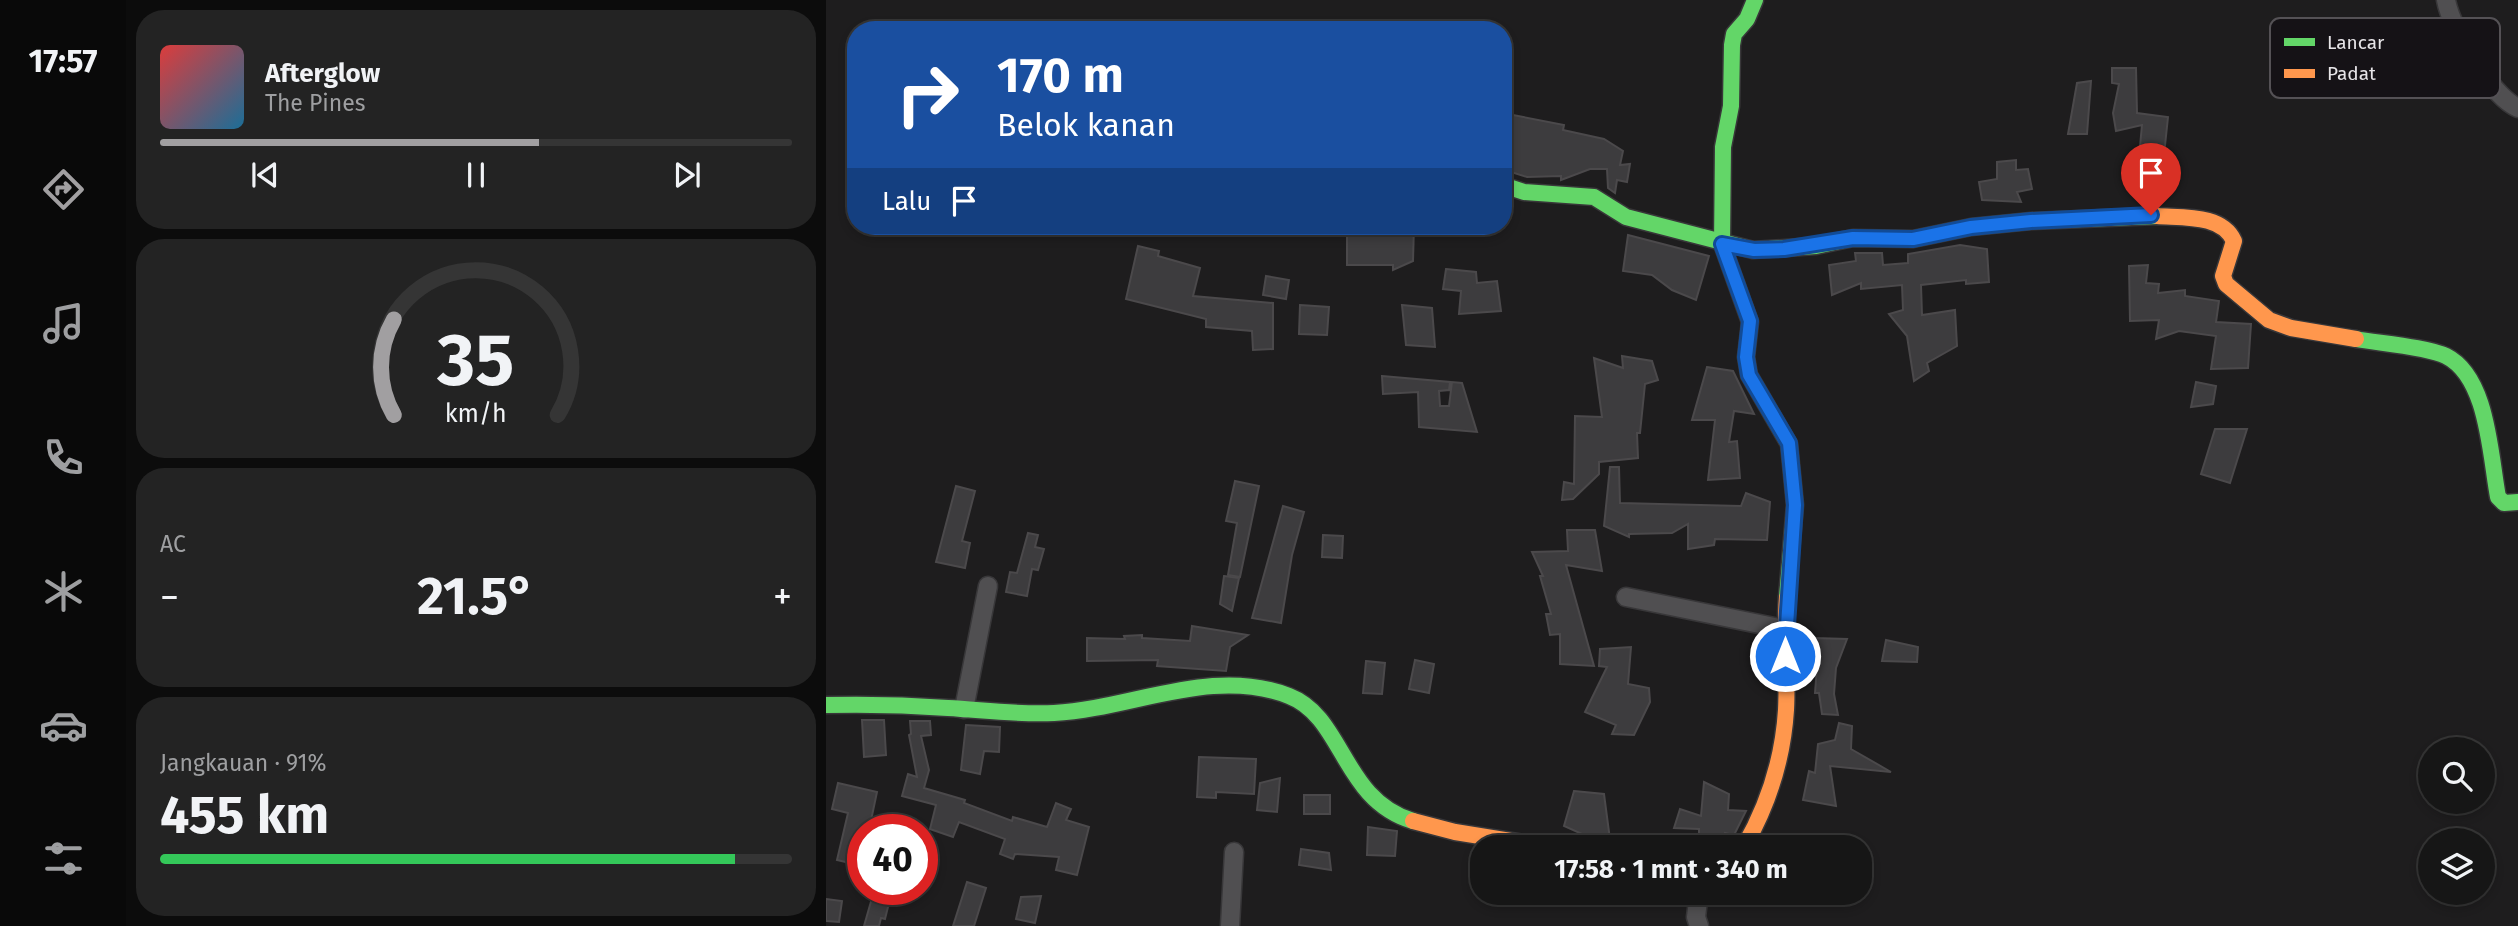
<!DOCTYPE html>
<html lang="id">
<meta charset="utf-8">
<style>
:root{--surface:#161616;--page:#232323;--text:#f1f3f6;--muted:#9e9fa1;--line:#353535;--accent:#a19fa1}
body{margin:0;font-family:"Fira Sans",sans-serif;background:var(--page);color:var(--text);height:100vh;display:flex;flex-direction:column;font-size:26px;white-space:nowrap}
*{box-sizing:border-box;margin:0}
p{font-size:23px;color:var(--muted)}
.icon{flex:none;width:38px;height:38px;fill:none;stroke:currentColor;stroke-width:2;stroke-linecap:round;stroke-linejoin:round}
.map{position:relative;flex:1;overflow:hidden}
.details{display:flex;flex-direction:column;gap:10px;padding:10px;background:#0c0c0c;width:700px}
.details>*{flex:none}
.banner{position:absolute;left:21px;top:21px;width:665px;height:214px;border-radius:28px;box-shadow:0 4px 10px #0003,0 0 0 2px var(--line);background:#1a4fa0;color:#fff;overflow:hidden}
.buttons{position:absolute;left:1592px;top:737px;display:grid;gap:14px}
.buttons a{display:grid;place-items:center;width:77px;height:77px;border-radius:50%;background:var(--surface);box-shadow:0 4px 10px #0003,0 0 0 2px var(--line);font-size:35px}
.speed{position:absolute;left:21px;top:814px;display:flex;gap:14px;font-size:35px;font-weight:700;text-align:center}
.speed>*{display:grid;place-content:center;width:91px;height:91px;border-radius:50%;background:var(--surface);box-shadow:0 4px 10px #0003,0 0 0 2px var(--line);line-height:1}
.speed .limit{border:10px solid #d22;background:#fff;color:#111}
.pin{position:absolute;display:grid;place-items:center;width:60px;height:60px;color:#fff;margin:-72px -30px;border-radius:50% 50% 50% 0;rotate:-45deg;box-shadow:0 0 7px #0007}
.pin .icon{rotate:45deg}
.me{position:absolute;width:77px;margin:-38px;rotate:0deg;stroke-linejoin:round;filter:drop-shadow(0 0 5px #0008)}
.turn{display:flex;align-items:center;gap:24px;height:147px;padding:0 35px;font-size:32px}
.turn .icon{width:91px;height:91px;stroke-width:2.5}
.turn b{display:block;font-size:49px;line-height:60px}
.then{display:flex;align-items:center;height:66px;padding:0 35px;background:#0003;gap:14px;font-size:26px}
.big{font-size:52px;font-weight:700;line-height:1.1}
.details .card{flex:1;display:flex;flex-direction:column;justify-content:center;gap:10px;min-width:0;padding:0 24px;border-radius:28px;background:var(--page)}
.details .dial{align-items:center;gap:0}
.dial svg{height:182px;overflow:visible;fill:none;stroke:var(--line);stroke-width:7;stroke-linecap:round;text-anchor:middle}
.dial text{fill:var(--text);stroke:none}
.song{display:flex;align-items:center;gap:21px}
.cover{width:84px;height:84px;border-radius:10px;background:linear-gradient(135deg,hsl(0 70% 55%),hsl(200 70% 35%))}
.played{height:7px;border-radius:4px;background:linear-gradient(90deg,var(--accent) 60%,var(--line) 60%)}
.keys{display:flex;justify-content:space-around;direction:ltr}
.heat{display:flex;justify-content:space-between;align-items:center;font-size:38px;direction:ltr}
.charge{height:10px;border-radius:5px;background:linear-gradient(90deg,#34c759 91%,var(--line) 0)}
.trip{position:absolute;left:644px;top:835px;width:402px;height:70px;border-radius:28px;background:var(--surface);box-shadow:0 4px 10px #0003,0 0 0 2px var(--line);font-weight:700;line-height:70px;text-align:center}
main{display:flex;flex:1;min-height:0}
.tabs{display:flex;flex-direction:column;width:126px;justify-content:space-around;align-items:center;background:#090909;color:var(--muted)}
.tabs .icon{width:49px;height:49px}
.tabs .selected{color:var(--accent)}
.tabs b{font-size:32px;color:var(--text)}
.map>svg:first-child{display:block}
</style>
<main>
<nav class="tabs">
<b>17:57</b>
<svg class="icon selected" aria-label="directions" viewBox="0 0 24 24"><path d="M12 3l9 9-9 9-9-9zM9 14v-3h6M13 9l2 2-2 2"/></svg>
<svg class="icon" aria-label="music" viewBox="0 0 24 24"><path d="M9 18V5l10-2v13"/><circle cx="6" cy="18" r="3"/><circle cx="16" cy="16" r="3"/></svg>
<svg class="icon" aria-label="phone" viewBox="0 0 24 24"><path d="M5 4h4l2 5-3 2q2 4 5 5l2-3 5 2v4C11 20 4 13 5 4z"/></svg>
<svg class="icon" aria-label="climate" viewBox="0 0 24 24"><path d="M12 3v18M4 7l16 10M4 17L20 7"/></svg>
<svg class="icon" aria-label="car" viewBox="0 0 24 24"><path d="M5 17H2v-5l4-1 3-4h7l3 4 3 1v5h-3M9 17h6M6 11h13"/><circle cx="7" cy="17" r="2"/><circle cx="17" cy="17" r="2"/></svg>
<svg class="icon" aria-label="filters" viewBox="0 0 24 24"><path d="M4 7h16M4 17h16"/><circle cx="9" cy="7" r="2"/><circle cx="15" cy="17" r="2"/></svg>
</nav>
<section class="details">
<div class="card">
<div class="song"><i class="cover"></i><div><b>Afterglow</b><p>The Pines</p></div></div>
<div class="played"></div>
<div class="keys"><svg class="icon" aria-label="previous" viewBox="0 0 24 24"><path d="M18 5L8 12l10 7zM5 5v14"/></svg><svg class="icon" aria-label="pause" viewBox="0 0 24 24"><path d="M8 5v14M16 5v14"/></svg><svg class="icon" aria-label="next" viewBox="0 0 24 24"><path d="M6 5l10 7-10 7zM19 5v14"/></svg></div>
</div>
<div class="card dial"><svg viewBox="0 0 100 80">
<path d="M14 69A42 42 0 1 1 86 69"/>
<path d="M14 69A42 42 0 0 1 14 27" stroke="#a19fa1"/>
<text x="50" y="56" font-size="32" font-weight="700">35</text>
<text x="50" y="72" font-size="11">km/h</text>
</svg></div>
<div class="card"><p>AC</p>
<div class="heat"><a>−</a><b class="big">21.5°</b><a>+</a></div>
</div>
<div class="card"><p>Jangkauan · 91%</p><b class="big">455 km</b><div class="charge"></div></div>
</section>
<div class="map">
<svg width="1692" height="926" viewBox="0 0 1692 926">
<rect width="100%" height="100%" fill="#1e1d1e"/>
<g fill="#3d3c3e" stroke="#4b494b" stroke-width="2">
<path d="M 1286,68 L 1310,68 L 1311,113 L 1342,117 L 1338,155 L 1342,155 L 1341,176 L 1321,194 L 1310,189 L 1316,125 L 1290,131 L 1287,113 L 1293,84 L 1286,83 Z"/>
<path d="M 1265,81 L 1261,134 L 1242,134 L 1251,83 Z"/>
<path d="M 687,115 L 738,125 L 737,130 L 778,139 L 797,151 L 794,165 L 804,164 L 801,182 L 791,180 L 789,193 L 782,188 L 781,169 L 764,169 L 735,180 L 735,176 L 701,177 L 682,171 Z"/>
<path d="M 1190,160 L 1190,170 L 1202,169 L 1206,189 L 1191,192 L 1195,202 L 1156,200 L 1153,182 L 1171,179 L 1171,162 Z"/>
<path d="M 566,226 L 588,226 L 587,261 L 567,270 L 567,265 L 521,265 L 521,235 L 566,236 Z"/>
<path d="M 802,235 L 883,256 L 870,300 L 846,290 L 826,275 L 797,271 Z"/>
<path d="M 1134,245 L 1161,249 L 1163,282 L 1140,284 L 1140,280 L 1095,285 L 1096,315 L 1129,310 L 1131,346 L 1101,363 L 1103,371 L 1088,381 L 1081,336 L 1063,314 L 1077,310 L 1076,285 L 1035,289 L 1035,283 L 1006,295 L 1003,265 L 1030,261 L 1029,253 L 1056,253 L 1057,265 L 1082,263 L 1082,254 Z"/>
<path d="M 312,246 L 333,251 L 332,256 L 374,268 L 367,296 L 447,303 L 447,349 L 427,350 L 426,331 L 380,327 L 380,319 L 300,299 Z"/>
<path d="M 1322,265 L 1320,283 L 1333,284 L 1332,293 L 1359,290 L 1359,296 L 1393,301 L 1390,322 L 1425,324 L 1422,368 L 1385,369 L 1390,336 L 1353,331 L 1330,339 L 1333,320 L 1304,321 L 1303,266 Z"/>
<path d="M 620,269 L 650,272 L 651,283 L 671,281 L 675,311 L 633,314 L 635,291 L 617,289 Z"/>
<path d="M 440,276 L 463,280 L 460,299 L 437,295 Z"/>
<path d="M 474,305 L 503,307 L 501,335 L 473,334 Z"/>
<path d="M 576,305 L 606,308 L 609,347 L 580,345 Z"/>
<path d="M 796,356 L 826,361 L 832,380 L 819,384 L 814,433 L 811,433 L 812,458 L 773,462 L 773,474 L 747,499 L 736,500 L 738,482 L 748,484 L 749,416 L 776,417 L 768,358 L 797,368 Z"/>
<path d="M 881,367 L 907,371 L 928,414 L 908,411 L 903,442 L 911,441 L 914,478 L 882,480 L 889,420 L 866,420 Z"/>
<path d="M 556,376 L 624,382 L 623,390 L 613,391 L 614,406 L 623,406 L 626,382 L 636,383 L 651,432 L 593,427 L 592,392 L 557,394 Z"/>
<path d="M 1370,382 L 1390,386 L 1387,404 L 1365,407 Z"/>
<path d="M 1389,429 L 1421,429 L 1404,483 L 1375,474 Z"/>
<path d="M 784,467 L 793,467 L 794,503 L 915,506 L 920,493 L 944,502 L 941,540 L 889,539 L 888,545 L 862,549 L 862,524 L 846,533 L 803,534 L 803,537 L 778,526 Z"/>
<path d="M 409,481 L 433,486 L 414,577 L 402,575 L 411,523 L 400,521 Z"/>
<path d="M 130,486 L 149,491 L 136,541 L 144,543 L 139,568 L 110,562 Z"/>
<path d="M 457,506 L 478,512 L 466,555 L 455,623 L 426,618 Z"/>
<path d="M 741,530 L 769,530 L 776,571 L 740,565 L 768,666 L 734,664 L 734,634 L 724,635 L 720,614 L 725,614 L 714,576 L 717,576 L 706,552 L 742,551 Z"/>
<path d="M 202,533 L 212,535 L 209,547 L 218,549 L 212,570 L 206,569 L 201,596 L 180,592 L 184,572 L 191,573 Z"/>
<path d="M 497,535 L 517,536 L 516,558 L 496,557 Z"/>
<path d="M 398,576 L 413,578 L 406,611 L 394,604 Z"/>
<path d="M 366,626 L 422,635 L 404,647 L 400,671 L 331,666 L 332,660 L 261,661 L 261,638 L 299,639 L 298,636 L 316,635 L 316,638 L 364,641 Z"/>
<path d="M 988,638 L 1021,639 L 1010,668 L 1008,694 L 1012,715 L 996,714 L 993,693 L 989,693 L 991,667 Z"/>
<path d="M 1060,640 L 1092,647 L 1091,662 L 1056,661 Z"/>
<path d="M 805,647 L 802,684 L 823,688 L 824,702 L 808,735 L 786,734 L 790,725 L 759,712 L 781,667 L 773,666 L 774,649 Z"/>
<path d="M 589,660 L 608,664 L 603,693 L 583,689 Z"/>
<path d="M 540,661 L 559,663 L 556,694 L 537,693 Z"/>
<path d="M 36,720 L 58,720 L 60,755 L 38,757 Z"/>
<path d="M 84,721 L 104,721 L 105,735 L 95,736 L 103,770 L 98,788 L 139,800 L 138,803 L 186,821 L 187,817 L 221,827 L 230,803 L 245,809 L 240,820 L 263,827 L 251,875 L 230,870 L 233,857 L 189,854 L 187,859 L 174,854 L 179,839 L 133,822 L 127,837 L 104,829 L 110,805 L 76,796 L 82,774 L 91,777 L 83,735 L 85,734 Z"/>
<path d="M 1013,723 L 1026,726 L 1025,749 L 1065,772 L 1004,766 L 1010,806 L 977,800 L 983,771 L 989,773 L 992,744 L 1009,740 Z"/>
<path d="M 140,725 L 174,727 L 173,752 L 158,751 L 154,774 L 135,770 Z"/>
<path d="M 373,757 L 430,759 L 428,794 L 390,792 L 390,798 L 371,797 Z"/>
<path d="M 454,778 L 451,812 L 431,810 L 434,783 Z"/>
<path d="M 878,782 L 903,794 L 902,810 L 920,811 L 908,835 L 899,833 L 898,842 L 873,835 L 873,829 L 848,828 L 854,809 L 875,816 Z"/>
<path d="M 12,783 L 51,792 L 43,830 L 36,830 L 28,864 L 11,860 L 22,813 L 6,809 Z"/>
<path d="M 748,791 L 778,794 L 785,847 L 738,826 Z"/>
<rect x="478" y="795" width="26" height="19"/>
<path d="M 542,827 L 571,831 L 569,856 L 541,855 Z"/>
<path d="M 475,849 L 503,853 L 505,870 L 473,865 Z"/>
<path d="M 141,882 L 160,888 L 148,926 L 127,926 Z"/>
<path d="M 215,896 L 209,923 L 190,919 L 195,897 Z"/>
<path d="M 46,898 L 63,903 L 59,919 L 55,918 L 53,926 L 38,926 Z"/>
<path d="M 0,899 L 16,901 L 13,922 L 0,921 Z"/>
</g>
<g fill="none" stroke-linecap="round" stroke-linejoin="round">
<g stroke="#383739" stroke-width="21">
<g id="street">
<path d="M 1620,0 C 1625,29 1665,96 1692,108"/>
<path d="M 800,597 L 958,629"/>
<path d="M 138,709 L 162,586"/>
<path d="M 404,926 L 408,852"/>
<path d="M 873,926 L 870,917 L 873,892"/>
</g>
</g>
<g stroke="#383739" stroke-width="19">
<g id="fast">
<path d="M 929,0 L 921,19 L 908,34 L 906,45 L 905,106 L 897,147 L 896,244 L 924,322 L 920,357 L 923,375 L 963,444 L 969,505 L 961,597"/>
<path d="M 677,185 L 698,192 L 768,197 L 800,217 L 927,250 L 990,246 L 1027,238 L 1087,239 L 1145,227 L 1205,221 L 1331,216"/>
<path d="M 1530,339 C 1552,343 1602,347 1620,356 C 1662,377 1664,455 1672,497 L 1678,503 L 1692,502"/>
<path d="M 0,705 C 41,704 81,705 122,708 C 157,710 193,715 228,713 C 306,709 386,666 463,696 C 518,717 516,800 587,821"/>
</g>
</g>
<g stroke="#383739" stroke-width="19">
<g id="slow">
<path d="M 1331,216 C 1357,218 1396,214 1408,241 L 1397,276 L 1400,284 L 1443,320 L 1465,328 L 1530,339"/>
<path d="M 587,821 L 629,832 L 722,847"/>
<path d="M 918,847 C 942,805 957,758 960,710 C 962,672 958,635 961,597"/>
</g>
</g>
<use href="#street" stroke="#504f51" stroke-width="18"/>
<use href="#fast" stroke="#63d668" stroke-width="16"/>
<use href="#slow" stroke="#ff974d" stroke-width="16"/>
</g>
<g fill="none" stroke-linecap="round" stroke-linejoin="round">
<g stroke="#114b97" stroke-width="18">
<path id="route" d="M 959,656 L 969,505 L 963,443 L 923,375 L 920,357 L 924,321 L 896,244 L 928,250 L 958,249 L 1027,238 L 1087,239 L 1145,227 L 1205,221 L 1325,215"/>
</g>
<use href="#route" stroke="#1a73e8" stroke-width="12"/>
</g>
<rect x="1444" y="18" width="230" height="80" rx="10" fill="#151216" stroke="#545155" stroke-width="2"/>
<rect x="1458" y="38" width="31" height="8" fill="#63d668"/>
<rect x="1458" y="69" width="31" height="9" fill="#ff974d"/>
<g font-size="19" fill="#e7e5e8">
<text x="1501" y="49">Lancar</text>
<text x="1501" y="80">Padat</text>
</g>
</svg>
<div class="buttons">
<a><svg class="icon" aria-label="search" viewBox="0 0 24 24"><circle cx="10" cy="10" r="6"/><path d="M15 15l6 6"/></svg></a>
<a><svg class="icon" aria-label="layers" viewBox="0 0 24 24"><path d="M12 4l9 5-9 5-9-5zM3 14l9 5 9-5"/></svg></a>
</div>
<div class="speed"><div class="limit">40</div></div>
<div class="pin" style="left:1325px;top:215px;background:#d93025"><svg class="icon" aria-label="arrive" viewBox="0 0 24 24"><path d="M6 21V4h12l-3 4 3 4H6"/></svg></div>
<svg class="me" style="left:959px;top:656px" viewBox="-20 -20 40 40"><circle r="17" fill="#1a73e8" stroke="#fff" stroke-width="3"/><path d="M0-11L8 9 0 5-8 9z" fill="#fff"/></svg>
<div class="trip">17:58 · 1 mnt · 340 m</div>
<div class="banner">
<div class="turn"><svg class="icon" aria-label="right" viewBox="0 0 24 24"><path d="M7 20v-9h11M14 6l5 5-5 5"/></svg><div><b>170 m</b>Belok kanan</div></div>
<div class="then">Lalu<svg class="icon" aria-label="arrive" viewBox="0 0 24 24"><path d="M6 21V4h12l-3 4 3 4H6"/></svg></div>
</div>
</div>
</main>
